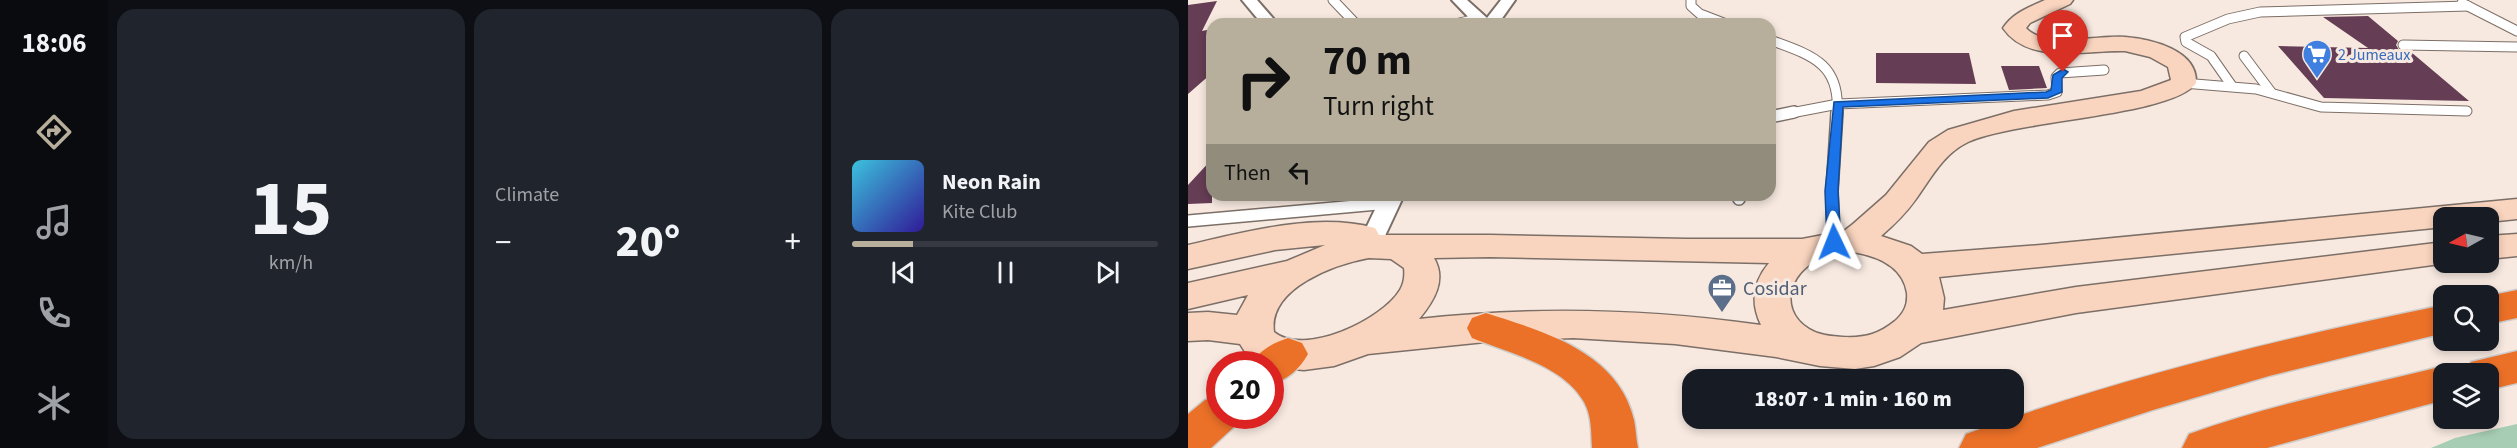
<!DOCTYPE html>
<meta charset="utf-8">
<style>
:root{--surface:#171b24;--page:#20242c;--text:#f1f3f6;--muted:#9ea1a6;--line:#363941;--accent:#b7af9b}
body{margin:0;font-family:"Source Sans 3",sans-serif;background:var(--page);color:var(--text);height:100vh;display:flex;flex-direction:column;font-size:22px;white-space:nowrap}
*{box-sizing:border-box;margin:0}
p{font-size:20px;color:var(--muted)}
.icon{flex:none;width:33px;height:33px;fill:none;stroke:currentColor;stroke-width:2;stroke-linecap:round;stroke-linejoin:round}
.map{position:relative;flex:1;overflow:hidden}
.sheet{display:flex;flex-direction:column;gap:9px;padding:9px;background:#0d0f14;width:1080px}
.sheet>*{flex:none}
.hud{position:absolute;left:18px;top:18px;width:570px;height:183px;border-radius:18px;box-shadow:0 3px 9px #0003;background:#b7af9b;color:#111;overflow:hidden}
.needle{width:39px;rotate:262deg}
.controls{position:absolute;left:1245px;top:207px;display:grid;gap:12px}
.controls a{display:grid;place-items:center;width:66px;height:66px;border-radius:12px;background:var(--surface);box-shadow:0 3px 9px #0003;font-size:30px}
.speed{position:absolute;left:18px;top:351px;display:flex;gap:12px;font-size:30px;font-weight:700;text-align:center}
.speed>*{display:grid;place-content:center;width:78px;height:78px;border-radius:50%;background:var(--surface);box-shadow:0 3px 9px #0003;line-height:1}
.speed .limit{border:9px solid #d22;background:#fff;color:#111}
.pin{position:absolute;display:grid;place-items:center;width:51px;height:51px;color:#fff;margin:-62px -26px;border-radius:50% 50% 50% 0;rotate:-45deg;box-shadow:0 0 6px #0007}
.pin .icon{rotate:45deg}
.me{position:absolute;width:66px;margin:-33px;rotate:358deg;stroke-linejoin:round;filter:drop-shadow(0 0 4px #0008)}
.turn{display:flex;align-items:center;gap:21px;height:126px;padding:0 18px;font-size:27px}
.turn .icon{width:78px;height:78px;stroke-width:2.5}
.turn b{display:block;font-size:42px;line-height:51px}
.then{display:flex;align-items:center;height:57px;padding:0 18px;background:#0003;gap:12px;font-size:22px}
.big{font-size:45px;font-weight:800;line-height:1.1}
.sheet .widget{flex:1;display:flex;flex-direction:column;justify-content:center;gap:9px;min-width:0;padding:0 21px;border-radius:18px;background:var(--page)}
.sheet .dial{align-items:center;gap:0}
.dial b{font-size:78px;line-height:1}
.song{display:flex;align-items:center;gap:18px}
.cover{width:72px;height:72px;border-radius:9px;background:linear-gradient(135deg,hsl(190 70% 55%),hsl(250 70% 35%))}
.played{height:6px;border-radius:3px;background:linear-gradient(90deg,var(--accent) 20%,var(--line) 20%)}
.keys{display:flex;justify-content:space-around;direction:ltr}
.heat{display:flex;justify-content:space-between;align-items:center;font-size:33px;direction:ltr}
.sheet .tiles{flex:1;display:grid;gap:9px;grid-template-columns:repeat(3,1fr)}
.trip{position:absolute;left:494px;top:369px;width:342px;height:60px;border-radius:18px;background:var(--surface);box-shadow:0 3px 9px #0003;font-weight:800;line-height:60px;text-align:center}
main{display:flex;flex:1;min-height:0}
.tabs{display:flex;flex-direction:column;width:108px;justify-content:space-around;align-items:center;background:#090b0e;color:var(--muted)}
.tabs .icon{width:42px;height:42px}
.tabs .current{color:var(--accent)}
.tabs b{font-size:27px;color:var(--text)}
.map>svg:first-child{display:block}
</style>
<main>
<nav class="tabs">
<b>18:06</b>
<svg class="icon current" aria-label="directions" viewBox="0 0 24 24"><path d="M12 3l9 9-9 9-9-9zM9 14v-3h6M13 9l2 2-2 2"/></svg>
<svg class="icon" aria-label="music" viewBox="0 0 24 24"><path d="M9 18V5l10-2v13"/><circle cx="6" cy="18" r="3"/><circle cx="16" cy="16" r="3"/></svg>
<svg class="icon" aria-label="phone" viewBox="0 0 24 24"><path d="M5 4h4l2 5-3 2q2 4 5 5l2-3 5 2v4C11 20 4 13 5 4z"/></svg>
<svg class="icon" aria-label="climate" viewBox="0 0 24 24"><path d="M12 3v18M4 7l16 10M4 17L20 7"/></svg>
</nav>
<section class="sheet">
<div class="tiles">
<div class="widget dial"><b>15</b><p>km/h</p></div>
<div class="widget"><p>Climate</p>
<div class="heat"><a>−</a><b class="big">20°</b><a>+</a></div>
</div>
<div class="widget">
<div class="song"><i class="cover"></i><div><b>Neon Rain</b><p>Kite Club</p></div></div>
<div class="played"></div>
<div class="keys"><svg class="icon" aria-label="previous" viewBox="0 0 24 24"><path d="M18 5L8 12l10 7zM5 5v14"/></svg><svg class="icon" aria-label="pause" viewBox="0 0 24 24"><path d="M8 5v14M16 5v14"/></svg><svg class="icon" aria-label="next" viewBox="0 0 24 24"><path d="M6 5l10 7-10 7zM19 5v14"/></svg></div>
</div>
</div>
</section>
<div class="map">
<svg width="1329" height="448" viewBox="0 0 1329 448">
<rect width="100%" height="100%" fill="#f7e9e0"/>
<path fill="#a7ceb4" d="M 1329,424 L 1329,448 L 1243,448 L 1267,438 Z"/>
<g fill="#653d54">
<path d="M 29,1 L 14,31 L 24,29 L 24,73 L 0,94 L 0,5 Z"/>
<path d="M 1180,16 L 1210,41 L 1208,45 L 1211,50 L 1223,52 L 1281,101 L 1136,98 L 1090,46 L 1180,48 L 1135,17 Z"/>
<path d="M 688,53 L 781,53 L 788,84 L 688,83 Z"/>
<path d="M 813,66 L 851,66 L 859,88 L 821,90 Z"/>
<path d="M 24,159 L 24,203 L 0,204 L 0,185 Z"/>
</g>
<g fill="none" stroke-linecap="round" stroke-linejoin="round">
<g stroke="#7c6f67" stroke-width="11">
<g id="lane-far1">
<path d="M 145,0 L 168,24"/>
<path d="M 503,0 L 503,6 L 512,14 L 538,24"/>
<path d="M 1274,3 L 1329,31"/>
<path d="M 267,24 L 289,19"/>
<path d="M 582,40 C 623,55 653,63 649,114"/>
<path d="M 1215,45 L 1329,47"/>
<path d="M 1056,56 L 1083,92"/>
<path d="M 995,83 L 1068,89 L 1133,107 L 1279,111"/>
<path d="M 1044,86 L 1023,56 L 998,42 L 997,37 L 1040,19 L 1072,12 L 1280,6"/>
<path d="M 598,114 L 650,104 L 860,95 L 869,92 L 868,77 L 872,73 L 916,70"/>
</g>
</g>
<g stroke="#7c6f67" stroke-width="14">
<g id="lane">
<path d="M 582,117 L 606,112"/>
<path d="M 551,195 L 551,199"/>
<path d="M 0,221 L 201,203"/>
<path d="M 646,242 L 644,191 L 649,112"/>
</g>
</g>
<g stroke="#7c6f67" stroke-width="4">
<g id="street">
<path d="M 54,0 L 69,0 L 90,24 L 74,24 Z"/>
<path d="M 264,0 L 279,0 L 299,18 L 313,0 L 327,0 L 310,24 L 287,24 Z"/>
<path d="M 194,195 L 216,195 L 189,253 L 181,255 L 173,253 L 169,247 Z"/>
</g>
</g>
<g stroke="#7c6f67" stroke-width="3">
<g id="secondary">
<path d="M 857,0 L 885,0 L 882,4 L 842,23 L 838,28 C 855,48 913,35 937,37 C 963,39 1010,50 1008,83 C 985,116 827,120 780,142 C 755,154 743,178 728,199 C 718,213 706,225 693,236 L 723,246 L 734,254 L 853,245 L 1329,199 L 1329,219 L 1300,222 L 1300,218 L 1256,218 L 1256,227 L 751,277 L 756,298 L 755,310 L 888,287 L 1256,242 L 1256,262 L 1267,262 L 888,313 L 733,343 L 712,357 L 686,366 L 667,369 L 632,366 L 588,357 L 487,344 L 385,338 L 307,341 L 180,354 L 146,366 L 116,370 L 93,368 L 70,361 L 59,355 L 52,344 L 20,340 L 0,341 L 0,313 L 20,312 L 49,315 L 60,295 L 0,309 L 0,283 L 99,261 L 137,245 L 87,250 L 0,269 L 0,245 C 58,232 128,212 187,228 L 191,235 L 302,235 L 499,239 L 614,239 L 656,231 L 665,224 L 698,195 L 741,142 L 760,130 L 826,111 L 953,91 L 983,80 L 980,67 L 962,57 L 937,51 C 898,50 840,65 815,28 C 826,12 840,8 857,0 ZM 665,252 C 689,256 715,266 719,293 C 720,305 716,313 707,321 C 691,334 677,338 656,337 C 644,336 632,336 621,329 C 587,308 604,266 638,257 C 646,254 656,254 665,252 ZM 302,257 L 581,263 C 565,282 562,302 573,325 C 458,309 346,306 231,319 C 246,301 259,280 246,258 ZM 181,258 L 203,259 L 216,268 C 217,276 216,283 212,290 C 194,320 116,357 86,332 C 80,288 147,264 181,258 Z"/>
<path d="M 1329,234 L 1329,256 L 1300,259 L 1300,236 Z"/>
</g>
</g>
<g stroke="#cdcccb" stroke-width="3">
<g id="highway">
<path d="M 1329,290 L 1329,318 L 1300,324 L 1300,296 Z"/>
<path d="M 1256,305 L 1256,333 L 1081,376 L 965,410 L 849,448 L 771,448 L 778,434 C 932,378 1094,338 1256,305 Z"/>
<path d="M 298,313 C 357,332 430,352 446,420 C 448,429 448,439 450,448 L 404,448 C 403,433 404,416 396,402 C 375,365 321,353 284,338 L 279,328 L 284,318 Z"/>
<path d="M 100,338 L 114,343 L 120,354 C 111,370 100,379 82,385 L 82,364 L 64,364 C 71,350 85,343 100,338 Z"/>
<path d="M 1329,351 L 1329,383 L 1300,390 L 1300,374 L 1278,374 L 1283,362 Z"/>
<path d="M 1256,366 L 1272,374 L 1256,374 L 1256,400 L 1079,448 L 994,448 L 1001,434 C 1084,404 1171,387 1256,366 Z"/>
<path d="M 32,395 L 32,416 L 52,416 L 47,426 L 23,448 L 0,448 L 0,414 L 17,400 Z"/>
</g>
</g>
<use href="#lane-far1" stroke="#fff" stroke-width="9"/>
<use href="#lane" stroke="#fff" stroke-width="11"/>
<use href="#street" fill="#fff" fill-rule="evenodd"/>
<use href="#secondary" fill="#f9d4be" fill-rule="evenodd"/>
<use href="#highway" fill="#ec7128" fill-rule="evenodd"/>
</g>
<path fill="#1a73e8" stroke="#114b97" stroke-width="1.5" d="M 875,69 L 880,72 L 874,78 L 874,92 L 860,98 L 655,107 L 650,191 L 653,242 L 651,245 L 641,245 L 639,242 L 637,191 L 646,102 L 858,92 L 863,90 L 865,75 Z"/>
<defs>
<g id="supermarket-pin" transform="scale(1.5)"><path d="M0 17L-7.5 6A9.5 9.5 0 1 1 7.5 6Z" fill="#3f7fe0" stroke="#f7e9e0"/><path d="M-6-5.5h2.5l.6 2H6L4.5 2H-2.5L-4.4-4H-6ZM-1.5 3.2a1.3 1.3 0 1 0 .1 0ZM3 3.2a1.3 1.3 0 1 0 .1 0Z" fill="#fff"/></g>
<g id="office-pin" transform="scale(1.5)"><path d="M0 17L-7.5 6A9.5 9.5 0 1 1 7.5 6Z" fill="#5c6f8a" stroke="#f7e9e0"/><path d="M-6-3h4V-5.5h4V-3h4V5H-6ZM-1-4.5V-3h2v-1.5ZM-6 0V1H6V0Z" fill="#fff"/></g>
</defs>
<g fill-rule="evenodd">
<use href="#supermarket-pin" x="1129" y="54"/>
<use href="#office-pin" x="534" y="288"/>
</g>
<g text-anchor="middle" stroke-width="6" stroke-linejoin="round" paint-order="stroke">
<g font-size="16" fill="#366cbe" stroke="#f7e9e0" text-anchor="start">
<text x="1150" y="60">2 Jumeaux</text>
</g>
<g font-size="20" fill="#4e5e75" stroke="#f7e9e0" text-anchor="start">
<text x="555" y="295">Cosidar</text>
</g>
</g>
</svg>
<div class="controls">
<a><svg class="needle" viewBox="-14 -14 28 28"><path d="M0-13l5 13h-10z" fill="#e53935"/><path d="M0 13l5-13h-10z" fill="#9ea1a6"/></svg></a>
<a><svg class="icon" aria-label="search" viewBox="0 0 24 24"><circle cx="10" cy="10" r="6"/><path d="M15 15l6 6"/></svg></a>
<a><svg class="icon" aria-label="layers" viewBox="0 0 24 24"><path d="M12 4l9 5-9 5-9-5zM3 14l9 5 9-5"/></svg></a>
</div>
<div class="speed"><div class="limit">20</div></div>
<div class="pin" style="left:875px;top:72px;background:#d93025"><svg class="icon" aria-label="arrive" viewBox="0 0 24 24"><path d="M6 21V4h12l-3 4 3 4H6"/></svg></div>
<svg class="me" style="left:646px;top:242px" viewBox="-20 -20 40 40"><path d="M0-17L14 15 0 8-14 15z" fill="#1a73e8" stroke="#fff" stroke-width="4"/></svg>
<div class="trip">18:07 · 1 min · 160 m</div>
<div class="hud">
<div class="turn"><svg class="icon" aria-label="right" viewBox="0 0 24 24"><path d="M7 20v-9h11M14 6l5 5-5 5"/></svg><div><b>70 m</b>Turn right</div></div>
<div class="then">Then<svg class="icon" aria-label="left" viewBox="0 0 24 24"><path d="M17 20v-9H6M10 6l-5 5 5 5"/></svg></div>
</div>
</div>
</main>
